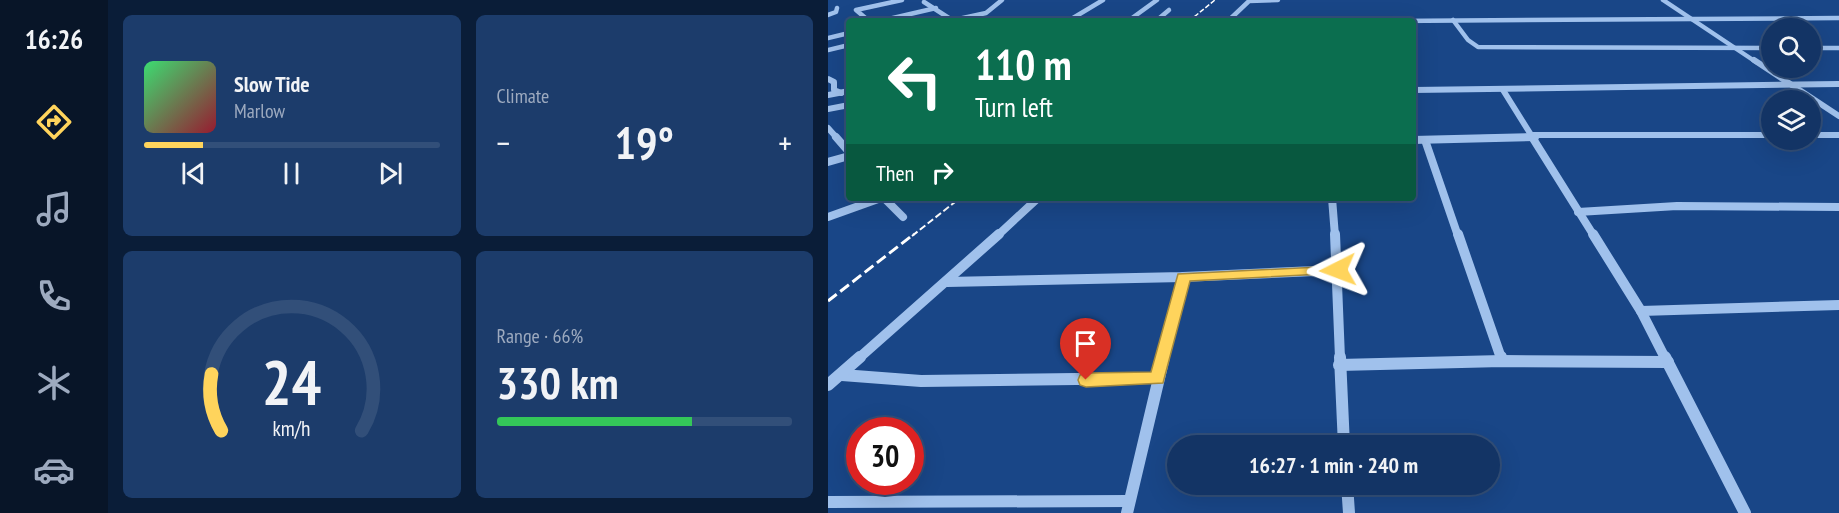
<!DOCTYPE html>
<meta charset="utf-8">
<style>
:root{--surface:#133465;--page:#1c3c6b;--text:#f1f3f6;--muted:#9daabf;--line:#324f79;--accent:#ffd45c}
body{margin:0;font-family:"PT Sans Narrow",sans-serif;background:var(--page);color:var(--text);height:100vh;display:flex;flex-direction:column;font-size:22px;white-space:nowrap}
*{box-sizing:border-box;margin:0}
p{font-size:20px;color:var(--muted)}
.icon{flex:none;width:33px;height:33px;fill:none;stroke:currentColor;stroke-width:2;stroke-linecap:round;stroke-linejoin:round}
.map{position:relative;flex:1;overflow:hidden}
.panel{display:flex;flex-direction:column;gap:15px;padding:15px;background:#0a1d38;width:720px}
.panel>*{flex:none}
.guide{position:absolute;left:18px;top:18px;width:570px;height:183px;border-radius:6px;box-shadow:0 6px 24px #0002,0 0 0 2px var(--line);background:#0b6e4f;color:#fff;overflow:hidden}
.fabs{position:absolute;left:933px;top:18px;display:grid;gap:12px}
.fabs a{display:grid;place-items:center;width:60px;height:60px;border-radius:50%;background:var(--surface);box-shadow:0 6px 24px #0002,0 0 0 2px var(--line);font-size:30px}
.speed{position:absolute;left:18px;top:417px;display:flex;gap:12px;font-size:30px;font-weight:700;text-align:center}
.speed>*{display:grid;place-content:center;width:78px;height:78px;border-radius:50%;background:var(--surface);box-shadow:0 6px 24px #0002,0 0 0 2px var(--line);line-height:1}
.speed .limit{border:9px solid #d22;background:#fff;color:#111}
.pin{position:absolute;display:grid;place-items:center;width:51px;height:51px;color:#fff;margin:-62px -26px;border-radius:50% 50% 50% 0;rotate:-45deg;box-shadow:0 0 6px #0007}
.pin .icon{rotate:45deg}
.me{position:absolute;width:66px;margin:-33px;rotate:267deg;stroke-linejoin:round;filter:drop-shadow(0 0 4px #0008)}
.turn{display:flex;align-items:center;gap:21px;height:126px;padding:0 30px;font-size:27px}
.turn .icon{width:78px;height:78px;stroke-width:2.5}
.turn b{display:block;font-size:42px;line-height:51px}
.then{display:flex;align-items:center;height:57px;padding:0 30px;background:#0003;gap:12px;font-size:22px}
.big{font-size:45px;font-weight:800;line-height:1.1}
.panel .widget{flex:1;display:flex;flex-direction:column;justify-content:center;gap:9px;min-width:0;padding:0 21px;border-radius:9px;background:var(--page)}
.panel .dial{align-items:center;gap:0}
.dial svg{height:156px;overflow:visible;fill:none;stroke:var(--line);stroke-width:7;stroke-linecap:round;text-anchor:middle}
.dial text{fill:var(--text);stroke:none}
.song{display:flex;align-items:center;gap:18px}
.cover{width:72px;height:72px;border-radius:9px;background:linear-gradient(135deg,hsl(140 70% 55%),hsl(350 70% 35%))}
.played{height:6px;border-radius:3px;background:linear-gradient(90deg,var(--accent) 20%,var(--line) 20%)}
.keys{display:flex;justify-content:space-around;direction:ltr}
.heat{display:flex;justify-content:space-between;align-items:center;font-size:33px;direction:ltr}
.charge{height:9px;border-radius:4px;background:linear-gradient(90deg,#34c759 66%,var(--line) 0)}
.panel .tiles{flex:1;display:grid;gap:15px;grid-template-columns:repeat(2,1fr)}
.trip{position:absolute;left:339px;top:435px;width:333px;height:60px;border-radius:30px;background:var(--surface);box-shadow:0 6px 24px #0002,0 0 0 2px var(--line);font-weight:800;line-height:60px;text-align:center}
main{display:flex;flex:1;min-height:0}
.tab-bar{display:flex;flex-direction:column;width:108px;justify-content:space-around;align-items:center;background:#081528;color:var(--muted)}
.tab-bar .icon{width:42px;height:42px}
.tab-bar .active{color:var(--accent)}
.tab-bar b{font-size:27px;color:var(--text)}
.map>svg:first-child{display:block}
</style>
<main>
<nav class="tab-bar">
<b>16:26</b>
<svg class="icon active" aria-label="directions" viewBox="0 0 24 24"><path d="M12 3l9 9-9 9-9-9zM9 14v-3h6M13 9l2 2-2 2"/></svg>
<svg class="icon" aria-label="music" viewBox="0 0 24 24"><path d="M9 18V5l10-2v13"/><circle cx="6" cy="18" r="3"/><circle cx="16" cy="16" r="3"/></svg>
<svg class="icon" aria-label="phone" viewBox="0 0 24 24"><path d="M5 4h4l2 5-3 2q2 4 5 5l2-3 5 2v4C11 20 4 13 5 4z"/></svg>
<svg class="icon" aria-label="climate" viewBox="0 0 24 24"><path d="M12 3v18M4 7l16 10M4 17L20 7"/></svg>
<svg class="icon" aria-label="car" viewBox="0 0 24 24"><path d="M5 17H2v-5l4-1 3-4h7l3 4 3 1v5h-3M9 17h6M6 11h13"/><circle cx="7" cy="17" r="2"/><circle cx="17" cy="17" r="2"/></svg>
</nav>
<section class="panel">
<div class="tiles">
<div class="widget">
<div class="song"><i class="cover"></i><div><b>Slow Tide</b><p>Marlow</p></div></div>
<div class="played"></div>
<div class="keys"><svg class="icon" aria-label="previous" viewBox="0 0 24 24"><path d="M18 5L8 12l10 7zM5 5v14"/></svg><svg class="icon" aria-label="pause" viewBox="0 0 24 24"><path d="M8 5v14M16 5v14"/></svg><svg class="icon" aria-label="next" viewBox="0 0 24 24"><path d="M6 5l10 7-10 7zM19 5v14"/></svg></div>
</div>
<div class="widget"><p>Climate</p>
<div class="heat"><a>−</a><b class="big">19°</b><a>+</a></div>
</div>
<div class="widget dial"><svg viewBox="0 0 100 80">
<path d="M14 69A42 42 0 1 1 86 69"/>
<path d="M14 69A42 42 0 0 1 9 40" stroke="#ffd45c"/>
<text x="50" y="56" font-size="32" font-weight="700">24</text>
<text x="50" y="72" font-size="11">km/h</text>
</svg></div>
<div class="widget"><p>Range · 66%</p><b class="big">330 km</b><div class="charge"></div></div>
</div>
</section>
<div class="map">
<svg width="1011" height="513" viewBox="0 0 1011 513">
<rect width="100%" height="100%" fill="#194687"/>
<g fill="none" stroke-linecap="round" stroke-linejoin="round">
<g stroke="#a0c1ec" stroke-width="4.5">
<path d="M 835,0 L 928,62"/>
<path d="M 96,2 L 124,20"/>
<path d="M 0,15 L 8,12 L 9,8"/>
<path d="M 625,20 L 640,40 L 650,47 L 944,48"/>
<path d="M 41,21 L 28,10 L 74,0"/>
<path d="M 52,21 L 108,8"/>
<path d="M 121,21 L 158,13 L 174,0"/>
<path d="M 240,21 L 275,0"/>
<path d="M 300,21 L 329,0"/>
<path d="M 328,21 L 341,10"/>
<path d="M 400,21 L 421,1 L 450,0"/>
<path d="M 565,21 L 1011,18"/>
<path d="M 0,38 L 21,33"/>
<path d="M 982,48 L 1011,48"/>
<path d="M 0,50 L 21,45"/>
</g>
<g stroke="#a0c1ec" stroke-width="6">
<path d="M 926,60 L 1011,116"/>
<path d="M 0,79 L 6,82 L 6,90 L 13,93"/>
<path d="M 585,90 L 1011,84"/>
<path d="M 675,90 L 705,138"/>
<path d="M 0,95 L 21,91"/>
<path d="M 0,109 L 21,105"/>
<path d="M 0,128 L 9,138"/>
<path d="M 705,135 L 944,135"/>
<path d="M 982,135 L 1011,135"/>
<path d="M 651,138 L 707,137"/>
</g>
<g stroke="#a0c1ec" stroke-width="8">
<path d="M 8,137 L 21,152"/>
<path d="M 704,137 L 766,236"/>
<path d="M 585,140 L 707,137"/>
<path d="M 597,140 L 630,236"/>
<path d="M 0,162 L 21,156"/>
<path d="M 56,198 L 75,217"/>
<path d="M 504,198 L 507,236"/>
<path d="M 750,212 L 849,206 L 1011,207"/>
<path d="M 0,217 L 53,198"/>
<path d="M 169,236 L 210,198"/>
</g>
<g stroke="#a0c1ec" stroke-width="10">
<path d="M 507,234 L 512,358"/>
<path d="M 630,234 L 673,358"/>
<path d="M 765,234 L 813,311 L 837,358"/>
<path d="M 119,282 L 355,277 L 510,270"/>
<path d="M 813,311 L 1011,305"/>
<path d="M 31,358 L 171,234"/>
<path d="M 336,358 L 355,277"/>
</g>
<g stroke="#a0c1ec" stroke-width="12">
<path d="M 512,357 L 516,446"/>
<path d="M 673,357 L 674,361"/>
<path d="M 837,357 L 917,513"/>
<path d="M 511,365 L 674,361 L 840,362"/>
<path d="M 14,375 L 93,381 L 329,378"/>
<path d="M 0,385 L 32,357"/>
<path d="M 519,484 L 521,513"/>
<path d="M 0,502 L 301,501"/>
<path d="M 299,513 L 336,357"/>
</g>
<path stroke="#fff" stroke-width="1.5" stroke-dasharray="5 2" stroke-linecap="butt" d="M 361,21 L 387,0"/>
<path stroke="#fff" stroke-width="2" stroke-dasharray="7 3" stroke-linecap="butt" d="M 84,236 L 132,198"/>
<path stroke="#fff" stroke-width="3" stroke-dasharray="11 4.5" stroke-linecap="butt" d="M 0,301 L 86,234"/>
</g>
<path fill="#ffd45c" stroke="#a68a3c" stroke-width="1.5" d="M 510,266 L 517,270 L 515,273 L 362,281 L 335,383 L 258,387 L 252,385 L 250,380 L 252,375 L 258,373 L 323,372 L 350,274 Z"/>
</svg>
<div class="fabs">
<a><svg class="icon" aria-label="search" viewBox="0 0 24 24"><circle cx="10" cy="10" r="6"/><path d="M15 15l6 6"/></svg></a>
<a><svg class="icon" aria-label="layers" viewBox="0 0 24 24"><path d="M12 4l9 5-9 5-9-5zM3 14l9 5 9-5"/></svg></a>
</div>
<div class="speed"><div class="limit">30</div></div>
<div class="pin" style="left:258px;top:380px;background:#d93025"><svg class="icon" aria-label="arrive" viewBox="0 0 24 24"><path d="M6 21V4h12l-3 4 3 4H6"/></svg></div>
<svg class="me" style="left:510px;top:270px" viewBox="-20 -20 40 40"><path d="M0-17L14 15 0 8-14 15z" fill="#ffd45c" stroke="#fff" stroke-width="4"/></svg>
<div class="trip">16:27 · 1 min · 240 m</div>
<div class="guide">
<div class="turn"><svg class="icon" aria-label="left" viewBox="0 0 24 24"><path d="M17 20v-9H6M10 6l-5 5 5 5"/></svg><div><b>110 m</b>Turn left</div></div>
<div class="then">Then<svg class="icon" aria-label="right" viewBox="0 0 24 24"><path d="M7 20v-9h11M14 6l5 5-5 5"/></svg></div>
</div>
</div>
</main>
